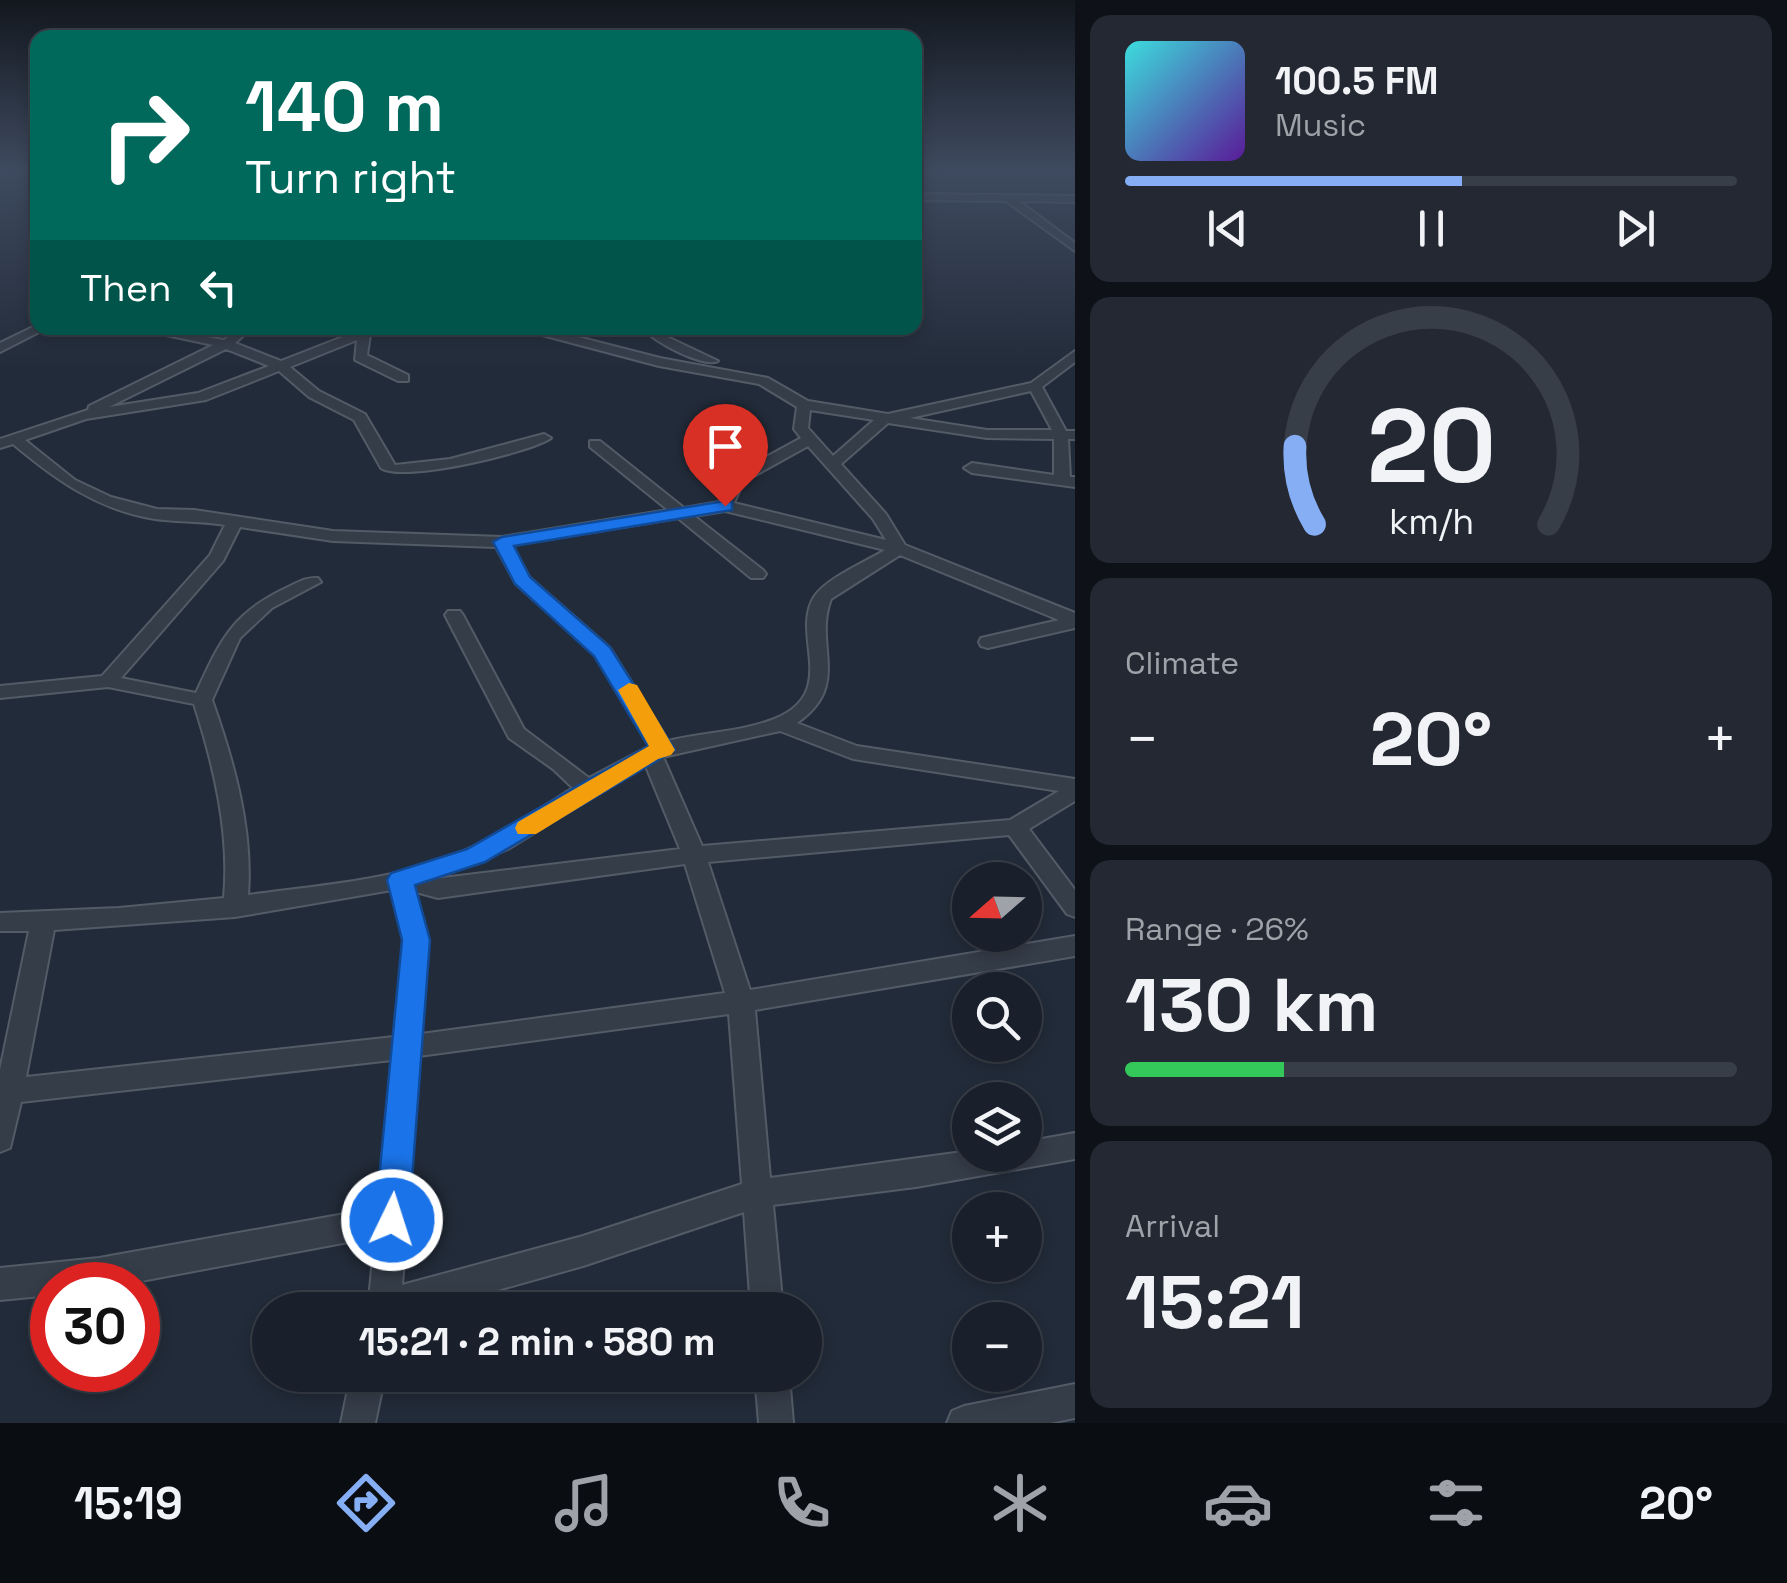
<!DOCTYPE html>
<meta charset="utf-8">
<style>
:root{--surface:#1a202b;--page:#232833;--text:#f1f3f6;--muted:#9fa3a9;--line:#383e47;--accent:#85aef5}
body{margin:0;font-family:"Space Grotesk",sans-serif;background:var(--page);color:var(--text);height:100vh;display:flex;flex-direction:column;font-size:38px;white-space:nowrap}
*{box-sizing:border-box;margin:0}
p{font-size:32px;color:var(--muted)}
.icon{flex:none;width:55px;height:55px;fill:none;stroke:currentColor;stroke-width:2;stroke-linecap:round;stroke-linejoin:round}
.map{position:relative;flex:1;overflow:hidden}
.panel{display:flex;flex-direction:column;gap:15px;padding:15px;background:#0e1218;width:712px}
.panel>*{flex:none}
.guide{position:absolute;left:30px;top:30px;width:892px;height:305px;border-radius:20px;box-shadow:0 5px 15px #0003,0 0 0 2px var(--line);background:#00695c;color:#fff;overflow:hidden}
.needle{width:65px;rotate:250deg}
.controls{position:absolute;left:952px;top:862px;display:grid;gap:20px}
.controls a{display:grid;place-items:center;width:90px;height:90px;border-radius:50%;background:var(--surface);box-shadow:0 5px 15px #0003,0 0 0 2px var(--line);font-size:50px}
.speed{position:absolute;left:30px;top:1262px;display:flex;gap:20px;font-size:50px;font-weight:700;text-align:center}
.speed>*{display:grid;place-content:center;width:130px;height:130px;border-radius:50%;background:var(--surface);box-shadow:0 5px 15px #0003,0 0 0 2px var(--line);line-height:1}
.speed .limit{border:15px solid #d22;background:#fff;color:#111}
.pin{position:absolute;display:grid;place-items:center;width:85px;height:85px;color:#fff;margin:-102px -42px;border-radius:50% 50% 50% 0;rotate:-45deg;box-shadow:0 0 10px #0007}
.pin .icon{rotate:45deg}
.me{position:absolute;width:110px;margin:-55px;rotate:4deg;stroke-linejoin:round;filter:drop-shadow(0 0 8px #0008)}
.turn{display:flex;align-items:center;gap:35px;height:210px;padding:0 50px;font-size:45px}
.turn .icon{width:130px;height:130px;stroke-width:2.5}
.turn b{display:block;font-size:70px;line-height:85px}
.then{display:flex;align-items:center;height:95px;padding:0 50px;background:#0003;gap:20px;font-size:38px}
.big{font-size:75px;font-weight:700;line-height:1.1}
.panel .card{flex:1;display:flex;flex-direction:column;justify-content:center;gap:15px;min-width:0;padding:0 35px;border-radius:20px;background:var(--page)}
.panel .dial{align-items:center;gap:0}
.dial svg{height:260px;overflow:visible;fill:none;stroke:var(--line);stroke-width:7;stroke-linecap:round;text-anchor:middle}
.dial text{fill:var(--text);stroke:none}
.song{display:flex;align-items:center;gap:30px}
.cover{width:120px;height:120px;border-radius:15px;background:linear-gradient(135deg,hsl(180 70% 55%),hsl(270 70% 35%))}
.played{height:10px;border-radius:5px;background:linear-gradient(90deg,var(--accent) 55%,var(--line) 55%)}
.keys{display:flex;justify-content:space-around;direction:ltr}
.heat{display:flex;justify-content:space-between;align-items:center;font-size:55px;direction:ltr}
.charge{height:15px;border-radius:8px;background:linear-gradient(90deg,#34c759 26%,var(--line) 0)}
.trip{position:absolute;left:252px;top:1292px;width:570px;height:100px;border-radius:50px;background:var(--surface);box-shadow:0 5px 15px #0003,0 0 0 2px var(--line);font-weight:700;line-height:100px;text-align:center}
.tab-bar{display:flex;height:160px;justify-content:space-around;align-items:center;background:#0a0d11;color:var(--muted)}
.tab-bar .icon{width:70px;height:70px}
.tab-bar .current{color:var(--accent)}
.tab-bar b{font-size:45px;color:var(--text)}
main{display:flex;flex:1;min-height:0}
.map>svg:first-child{display:block}
</style>
<main>
<div class="map">
<svg width="1075" height="1423" viewBox="0 0 1075 1423">
<rect width="100%" height="100%" fill="#222b39"/>
<g fill="none" stroke-linecap="round" stroke-linejoin="round">
<g stroke="#535b67" stroke-width="4">
<g id="minor">
<path d="M 915,194 L 1075,196 L 1075,202 L 1019,201 L 1075,243 L 1075,251 L 1006,201 L 915,200 Z"/>
<path d="M 37,325 L 47,328 L 0,352 L 0,343 Z"/>
<path d="M 133,328 L 156,328 L 224,340 L 239,328 L 252,328 L 235,343 L 281,361 L 358,331 L 359,328 L 383,328 L 370,335 L 367,355 L 408,375 L 408,381 L 398,381 L 355,360 L 357,340 L 290,367 L 319,391 L 365,414 L 395,465 L 450,459 L 544,434 L 551,438 C 529,453 403,483 381,468 L 354,420 L 309,397 L 279,371 L 206,400 L 86,419 L 25,440 L 75,480 L 111,497 L 157,509 L 194,510 L 333,531 L 502,537 L 668,510 L 590,447 L 590,441 L 600,441 L 684,508 L 719,502 L 731,476 L 801,438 L 794,429 L 797,407 L 759,384 L 659,366 L 527,331 L 525,328 L 543,328 L 660,358 L 768,378 L 808,401 L 888,414 L 1031,383 L 1075,351 L 1075,362 L 1042,387 L 1066,431 L 1075,431 L 1075,439 L 1068,439 L 1070,477 L 1075,477 L 1075,487 L 972,473 L 964,468 L 972,463 L 1054,475 L 1054,439 L 987,438 L 888,423 L 841,464 L 886,514 L 905,545 L 1075,613 L 1075,628 L 988,648 L 981,646 L 979,642 L 981,638 L 1059,620 L 900,555 L 831,599 C 813,646 852,685 797,723 L 857,746 L 1075,779 L 1075,801 L 1029,829 L 1075,890 L 1075,917 L 1067,914 L 1009,835 L 708,862 L 750,990 L 1075,936 L 1075,956 L 755,1010 L 770,1178 L 970,1151 L 970,1155 L 1025,1155 L 1025,1142 L 1075,1133 L 1075,1159 L 916,1187 L 773,1205 L 783,1310 L 751,1310 L 744,1212 L 583,1266 L 427,1310 L 368,1310 L 375,1237 L 120,1285 L 52,1285 L 52,1295 L 0,1300 L 0,1268 L 99,1258 L 378,1208 L 392,1060 L 21,1102 L 10,1148 L 0,1152 L 0,1070 L 29,931 L 0,931 L 0,913 L 119,908 L 224,898 C 230,833 214,766 194,704 L 108,687 L 0,698 L 0,686 L 102,676 L 210,555 L 225,525 C 202,521 178,522 155,519 C 98,510 56,480 13,444 L 0,448 L 0,439 L 88,410 L 89,406 L 213,345 ZM 226,349 L 269,366 L 198,393 L 109,407 ZM 1031,391 L 1052,430 L 987,430 L 910,418 ZM 810,410 L 874,420 L 833,456 L 808,428 ZM 808,446 L 873,519 L 886,540 L 734,503 L 743,482 ZM 725,511 L 885,550 C 867,561 825,579 814,597 C 791,634 837,688 781,716 C 747,732 704,732 668,741 L 610,648 L 529,577 L 512,545 L 678,518 L 751,578 L 763,578 L 766,574 L 763,570 L 694,516 ZM 240,527 L 333,541 L 496,547 L 516,584 L 596,655 L 650,746 L 589,778 L 524,729 L 463,615 L 460,611 L 448,611 L 445,615 L 509,738 L 553,769 L 573,788 C 534,813 495,839 452,856 C 388,881 315,886 248,895 C 253,829 234,762 212,700 L 240,638 L 272,608 L 321,582 L 318,578 C 307,577 299,582 288,587 C 232,613 221,639 196,693 L 121,678 L 223,561 ZM 780,731 L 853,759 L 1059,791 L 1010,820 L 702,846 L 663,757 ZM 645,764 L 680,849 L 434,879 L 508,849 ZM 685,864 L 725,993 L 421,1034 L 428,940 L 416,892 L 438,898 ZM 392,890 L 404,940 L 394,1037 L 26,1077 L 54,930 L 235,917 ZM 729,1014 L 742,1184 L 583,1236 L 402,1285 L 419,1056 Z"/>
<path d="M 643,328 L 655,328 L 659,333 L 718,361 C 704,368 653,342 643,328 Z"/>
<path d="M 351,1375 L 385,1375 L 375,1423 L 341,1423 Z"/>
<path d="M 755,1375 L 789,1375 L 793,1423 L 759,1423 Z"/>
<path d="M 1075,1384 L 1075,1418 L 1050,1423 L 947,1423 L 952,1411 L 964,1406 Z"/>
</g>
</g>
<use href="#minor" fill="#353d49" fill-rule="evenodd"/>
</g>
<linearGradient id="sky" x2="0" y2="1"><stop stop-color="#13181f"/><stop offset="0.46" stop-color="#3e4a5f"/><stop offset="1" stop-color="#3e4a5f" stop-opacity="0"/></linearGradient>
<rect width="1075" height="369" fill="url(#sky)"/>
<path fill="#1a73e8" stroke="#114b97" stroke-width="2.5" d="M 725,501 L 732,502 L 732,510 L 514,546 L 530,577 L 610,647 L 675,750 L 485,862 L 415,885 L 430,940 L 409,1220 L 404,1232 L 392,1237 L 380,1232 L 375,1220 L 402,940 L 387,880 L 391,873 L 467,849 L 648,746 L 594,656 L 515,584 L 493,542 L 502,537 Z"/>
<path fill="#f59e0b" d="M 629,683 L 637,685 L 675,750 L 671,755 L 658,759 L 536,834 L 518,834 L 515,828 L 518,822 L 649,746 L 618,690 Z"/>
</svg>
<div class="controls">
<a><svg class="needle" viewBox="-14 -14 28 28"><path d="M0-13l5 13h-10z" fill="#e53935"/><path d="M0 13l5-13h-10z" fill="#9fa3a9"/></svg></a>
<a><svg class="icon" aria-label="search" viewBox="0 0 24 24"><circle cx="10" cy="10" r="6"/><path d="M15 15l6 6"/></svg></a>
<a><svg class="icon" aria-label="layers" viewBox="0 0 24 24"><path d="M12 4l9 5-9 5-9-5zM3 14l9 5 9-5"/></svg></a>
<a>+</a>
<a>−</a>
</div>
<div class="speed"><div class="limit">30</div></div>
<div class="pin" style="left:725px;top:506px;background:#d93025"><svg class="icon" aria-label="arrive" viewBox="0 0 24 24"><path d="M6 21V4h12l-3 4 3 4H6"/></svg></div>
<svg class="me" style="left:392px;top:1220px" viewBox="-20 -20 40 40"><circle r="17" fill="#1a73e8" stroke="#fff" stroke-width="3"/><path d="M0-11L8 9 0 5-8 9z" fill="#fff"/></svg>
<div class="trip">15:21 · 2 min · 580 m</div>
<div class="guide">
<div class="turn"><svg class="icon" aria-label="right" viewBox="0 0 24 24"><path d="M7 20v-9h11M14 6l5 5-5 5"/></svg><div><b>140 m</b>Turn right</div></div>
<div class="then">Then<svg class="icon" aria-label="left" viewBox="0 0 24 24"><path d="M17 20v-9H6M10 6l-5 5 5 5"/></svg></div>
</div>
</div>
<section class="panel">
<div class="card">
<div class="song"><i class="cover"></i><div><b>100.5 FM</b><p>Music</p></div></div>
<div class="played"></div>
<div class="keys"><svg class="icon" aria-label="previous" viewBox="0 0 24 24"><path d="M18 5L8 12l10 7zM5 5v14"/></svg><svg class="icon" aria-label="pause" viewBox="0 0 24 24"><path d="M8 5v14M16 5v14"/></svg><svg class="icon" aria-label="next" viewBox="0 0 24 24"><path d="M6 5l10 7-10 7zM19 5v14"/></svg></div>
</div>
<div class="card dial"><svg viewBox="0 0 100 80">
<path d="M14 69A42 42 0 1 1 86 69"/>
<path d="M14 69A42 42 0 0 1 8 45" stroke="#85aef5"/>
<text x="50" y="56" font-size="32" font-weight="700">20</text>
<text x="50" y="72" font-size="11">km/h</text>
</svg></div>
<div class="card"><p>Climate</p>
<div class="heat"><a>−</a><b class="big">20°</b><a>+</a></div>
</div>
<div class="card"><p>Range · 26%</p><b class="big">130 km</b><div class="charge"></div></div>
<div class="card"><p>Arrival</p><b class="big">15:21</b></div>
</section>
</main>
<nav class="tab-bar">
<b>15:19</b>
<svg class="icon current" aria-label="directions" viewBox="0 0 24 24"><path d="M12 3l9 9-9 9-9-9zM9 14v-3h6M13 9l2 2-2 2"/></svg>
<svg class="icon" aria-label="music" viewBox="0 0 24 24"><path d="M9 18V5l10-2v13"/><circle cx="6" cy="18" r="3"/><circle cx="16" cy="16" r="3"/></svg>
<svg class="icon" aria-label="phone" viewBox="0 0 24 24"><path d="M5 4h4l2 5-3 2q2 4 5 5l2-3 5 2v4C11 20 4 13 5 4z"/></svg>
<svg class="icon" aria-label="climate" viewBox="0 0 24 24"><path d="M12 3v18M4 7l16 10M4 17L20 7"/></svg>
<svg class="icon" aria-label="car" viewBox="0 0 24 24"><path d="M5 17H2v-5l4-1 3-4h7l3 4 3 1v5h-3M9 17h6M6 11h13"/><circle cx="7" cy="17" r="2"/><circle cx="17" cy="17" r="2"/></svg>
<svg class="icon" aria-label="filters" viewBox="0 0 24 24"><path d="M4 7h16M4 17h16"/><circle cx="9" cy="7" r="2"/><circle cx="15" cy="17" r="2"/></svg>
<b>20°</b>
</nav>
